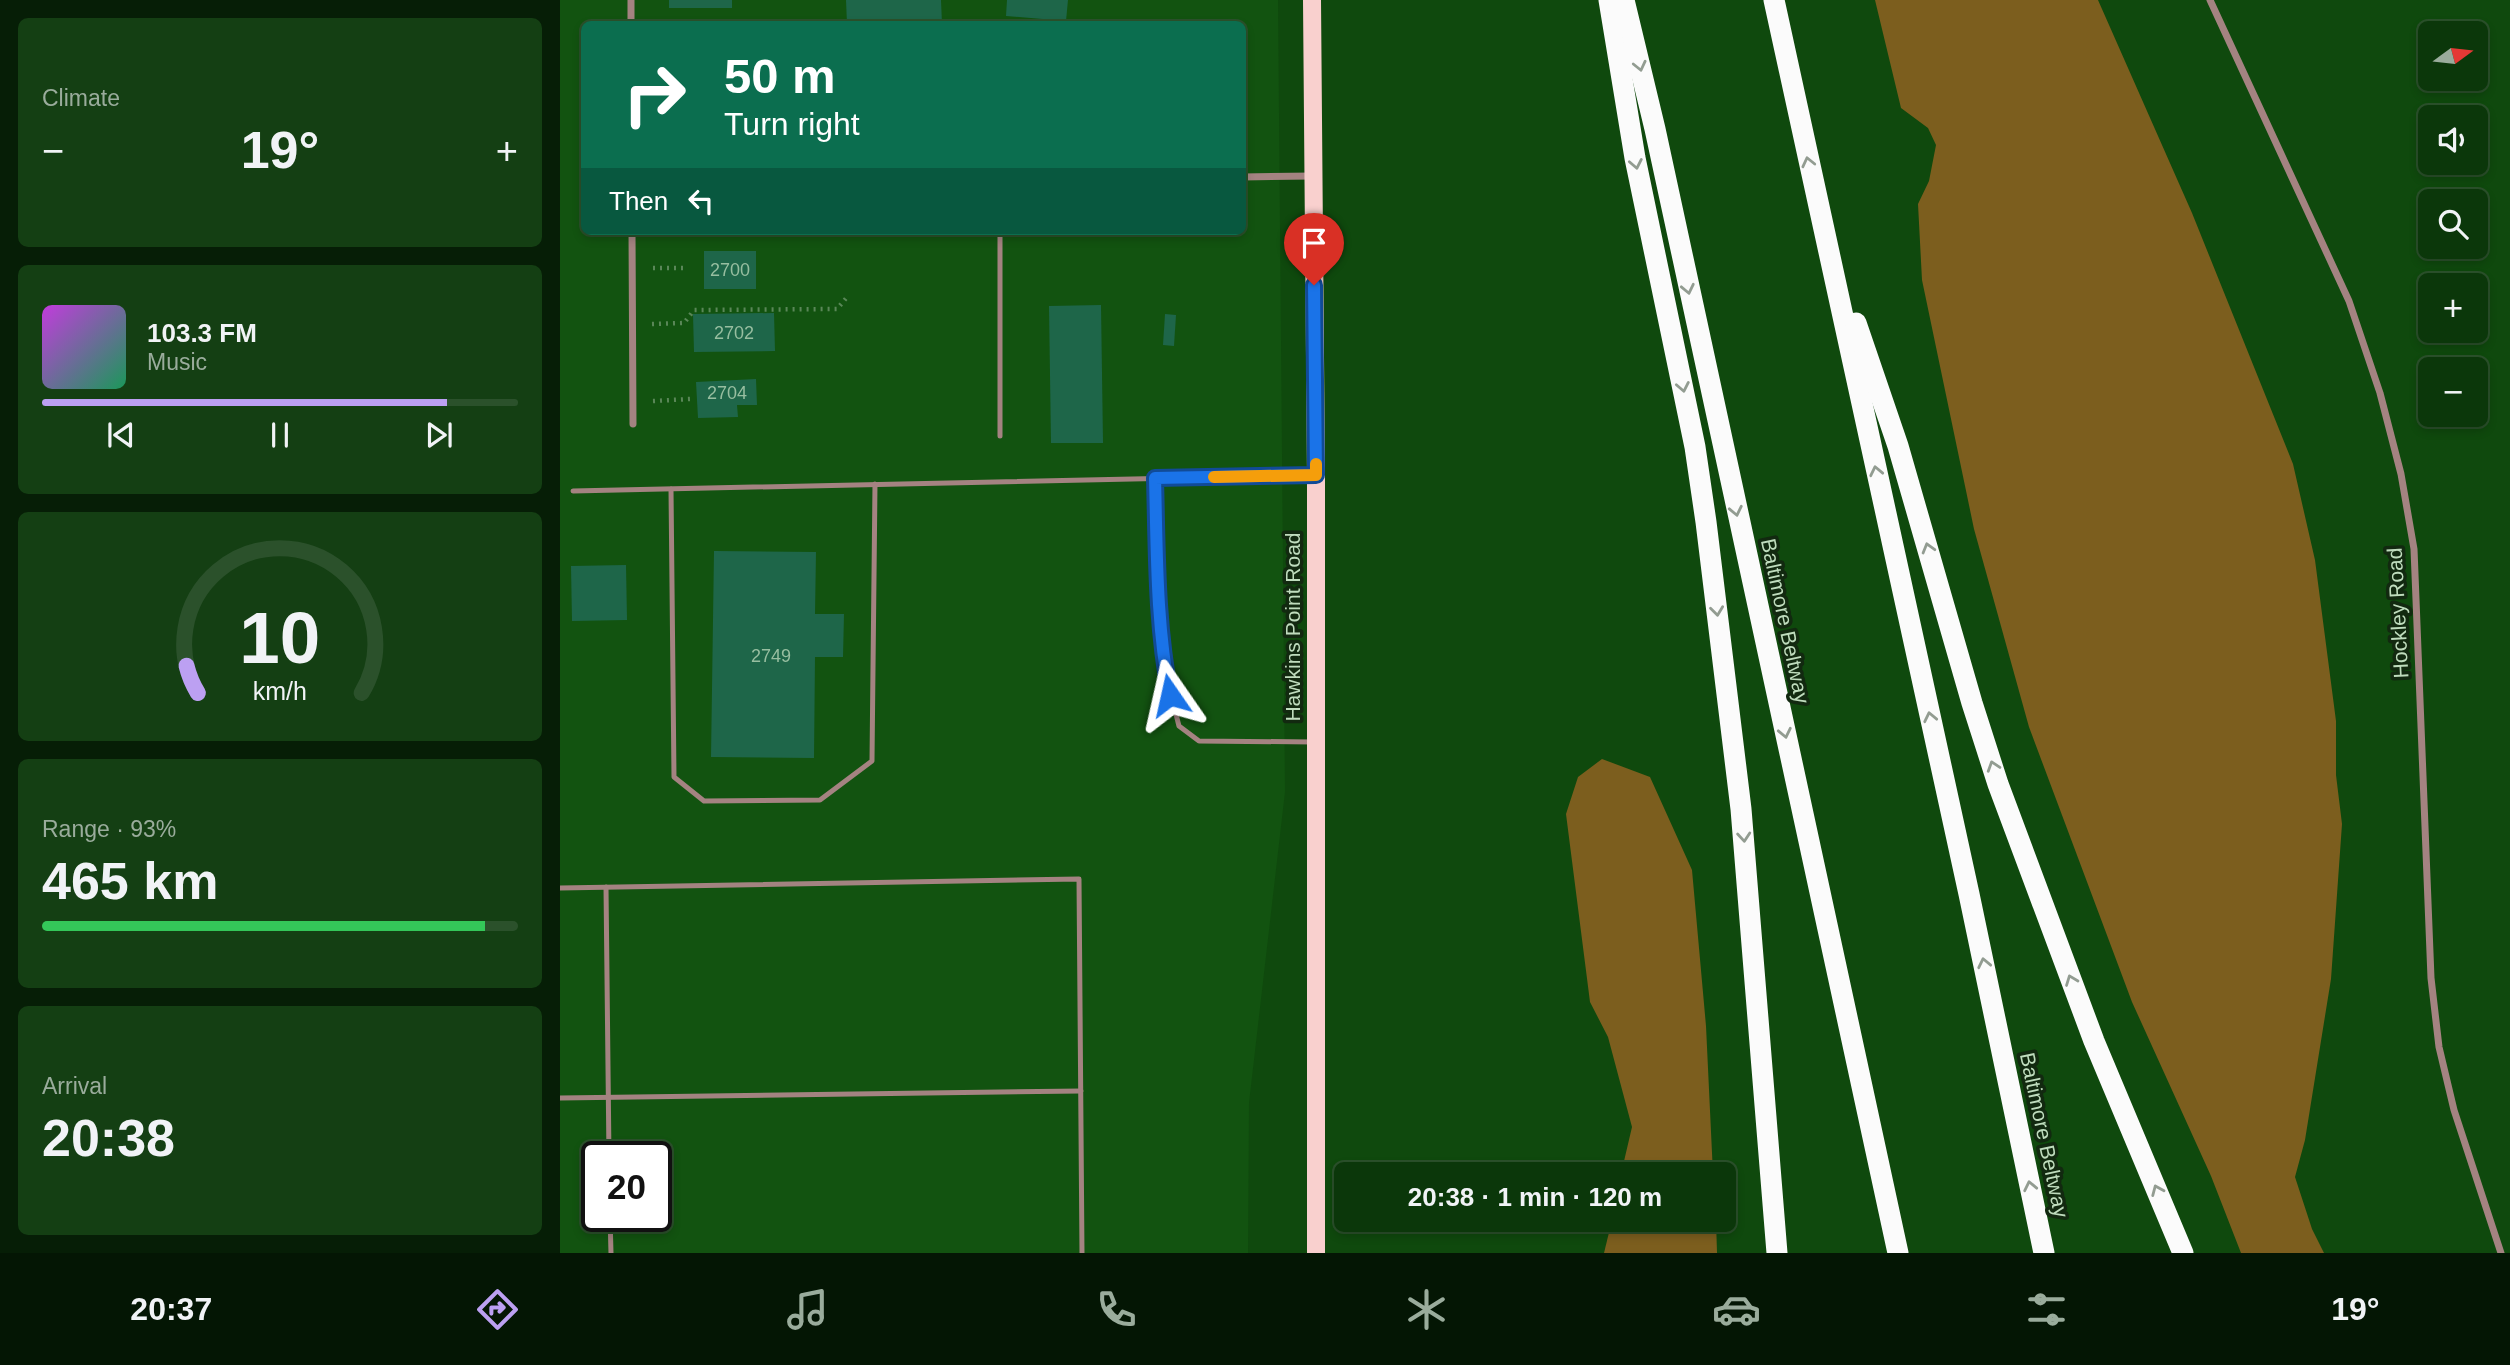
<!DOCTYPE html>
<meta charset="utf-8">
<style>
:root{--surface:#0b370a;--page:#143f13;--text:#f1f3f6;--muted:#9aac9c;--line:#2b512b;--accent:#bca0f2}
body{margin:0;font-family:Helvetica,sans-serif;background:var(--page);color:var(--text);height:100vh;display:flex;flex-direction:column;font-size:26px;white-space:nowrap}
*{box-sizing:border-box;margin:0}
p{font-size:23px;color:var(--muted)}
.icon{flex:none;width:38px;height:38px;fill:none;stroke:currentColor;stroke-width:2;stroke-linecap:round;stroke-linejoin:round}
.map{position:relative;flex:1;overflow:hidden}
.details{display:flex;flex-direction:column;gap:18px;padding:18px;background:#061e06;width:560px}
.details>*{flex:none}
.hud{position:absolute;left:21px;top:21px;width:665px;height:214px;border-radius:10px;box-shadow:0 4px 10px #0003,0 0 0 2px var(--line);background:#0b6e4f;color:#fff;overflow:hidden}
.needle{width:46px;rotate:75deg}
.fabs{position:absolute;left:1858px;top:21px;display:grid;gap:14px}
.fabs a{display:grid;place-items:center;width:70px;height:70px;border-radius:10px;background:var(--surface);box-shadow:0 4px 10px #0003,0 0 0 2px var(--line);font-size:35px}
.speed{position:absolute;left:21px;top:1141px;display:flex;gap:14px;font-size:35px;font-weight:700;text-align:center}
.speed>*{display:grid;place-content:center;width:91px;height:91px;border-radius:50%;background:var(--surface);box-shadow:0 4px 10px #0003,0 0 0 2px var(--line);line-height:1}
.speed .limit{border:4px solid #111;border-radius:10px;background:#fff;color:#111}
.pin{position:absolute;display:grid;place-items:center;width:60px;height:60px;color:#fff;margin:-72px -30px;border-radius:50% 50% 50% 0;rotate:-45deg;box-shadow:0 0 7px #0007}
.pin .icon{rotate:45deg}
.me{position:absolute;width:77px;margin:-38px;rotate:349deg;stroke-linejoin:round;filter:drop-shadow(0 0 5px #0008)}
.turn{display:flex;align-items:center;gap:24px;height:147px;padding:0 28px;font-size:32px}
.turn .icon{width:91px;height:91px;stroke-width:2.5}
.turn b{display:block;font-size:49px;line-height:60px}
.then{display:flex;align-items:center;height:66px;padding:0 28px;background:#0003;gap:14px;font-size:26px}
.big{font-size:52px;font-weight:700;line-height:1.1}
.details .tile{flex:1;display:flex;flex-direction:column;justify-content:center;gap:10px;min-width:0;padding:0 24px;border-radius:10px;background:var(--page)}
.details .dial{align-items:center;gap:0}
.dial svg{height:182px;overflow:visible;fill:none;stroke:var(--line);stroke-width:7;stroke-linecap:round;text-anchor:middle}
.dial text{fill:var(--text);stroke:none}
.song{display:flex;align-items:center;gap:21px}
.cover{width:84px;height:84px;border-radius:10px;background:linear-gradient(135deg,hsl(290 70% 55%),hsl(150 70% 35%))}
.played{height:7px;border-radius:4px;background:linear-gradient(90deg,var(--accent) 85%,var(--line) 85%)}
.keys{display:flex;justify-content:space-around;direction:ltr}
.heat{display:flex;justify-content:space-between;align-items:center;font-size:38px;direction:ltr}
.charge{height:10px;border-radius:5px;background:linear-gradient(90deg,#34c759 93%,var(--line) 0)}
.trip{position:absolute;left:774px;top:1162px;width:402px;height:70px;border-radius:10px;background:var(--surface);box-shadow:0 4px 10px #0003,0 0 0 2px var(--line);font-weight:700;line-height:70px;text-align:center}
.menu{display:flex;height:112px;justify-content:space-around;align-items:center;background:#041604;color:var(--muted)}
.menu .icon{width:49px;height:49px}
.menu .active{color:var(--accent)}
.menu b{font-size:32px;color:var(--text)}
main{display:flex;flex:1;min-height:0}
.map>svg:first-child{display:block}
</style>
<main>
<section class="details">
<div class="tile"><p>Climate</p>
<div class="heat"><a>−</a><b class="big">19°</b><a>+</a></div>
</div>
<div class="tile">
<div class="song"><i class="cover"></i><div><b>103.3 FM</b><p>Music</p></div></div>
<div class="played"></div>
<div class="keys"><svg class="icon" aria-label="previous" viewBox="0 0 24 24"><path d="M18 5L8 12l10 7zM5 5v14"/></svg><svg class="icon" aria-label="pause" viewBox="0 0 24 24"><path d="M8 5v14M16 5v14"/></svg><svg class="icon" aria-label="next" viewBox="0 0 24 24"><path d="M6 5l10 7-10 7zM19 5v14"/></svg></div>
</div>
<div class="tile dial"><svg viewBox="0 0 100 80">
<path d="M14 69A42 42 0 1 1 86 69"/>
<path d="M14 69A42 42 0 0 1 9 57" stroke="#bca0f2"/>
<text x="50" y="56" font-size="32" font-weight="700">10</text>
<text x="50" y="72" font-size="11">km/h</text>
</svg></div>
<div class="tile"><p>Range · 93%</p><b class="big">465 km</b><div class="charge"></div></div>
<div class="tile"><p>Arrival</p><b class="big">20:38</b></div>
</section>
<div class="map">
<svg width="1950" height="1253" viewBox="0 0 1950 1253">
<rect width="100%" height="100%" fill="#0f490d"/>
<path fill="#125310" fill-rule="evenodd" d="M 0,0 L 718,0 L 725,792 L 689,1103 L 688,1253 L 0,1253 ZM 24,24 L 682,24 L 682,231 L 24,231 ZM 37,1157 L 96,1157 L 96,1216 L 37,1216 Z"/>
<g fill="#7c5e1e">
<path d="M 1315,0 L 1538,0 L 1632,213 L 1733,464 L 1755,560 L 1776,721 L 1776,775 L 1782,824 L 1771,979 L 1745,1140 L 1735,1177 L 1752,1229 L 1764,1253 L 1681,1253 L 1651,1176 L 1572,1002 L 1469,727 L 1414,529 L 1362,280 L 1358,204 L 1369,181 L 1376,145 L 1368,128 L 1341,108 Z"/>
<path d="M 1042,759 L 1090,777 L 1132,870 L 1146,1026 L 1153,1174 L 1061,1174 L 1072,1127 L 1048,1037 L 1030,1002 L 1006,814 L 1018,777 Z"/>
<path d="M 1052,1220 L 1156,1220 L 1157,1253 L 1044,1253 Z"/>
</g>
<g fill="#1e6649">
<rect x="109" y="0" width="63" height="8"/>
<path d="M 286,0 L 381,0 L 382,24 L 287,24 Z"/>
<path d="M 447,0 L 508,0 L 506,21 L 446,16 Z"/>
<rect x="144" y="251" width="52" height="38"/>
<path d="M 541,305 L 543,443 L 491,443 L 489,306 Z"/>
<path d="M 214,313 L 215,351 L 134,352 L 133,314 Z"/>
<path d="M 605,314 L 616,315 L 614,346 L 603,345 Z"/>
<path d="M 196,379 L 197,405 L 177,405 L 178,417 L 138,418 L 136,382 Z"/>
<path d="M 154,551 L 256,552 L 255,614 L 284,614 L 283,657 L 255,657 L 254,758 L 151,757 Z"/>
<path d="M 66,565 L 67,620 L 12,621 L 11,566 Z"/>
</g>
<g fill="none" stroke-linecap="round" stroke-linejoin="round">
<g stroke="#5a8758" stroke-width="4.5" stroke-dasharray="2 5" stroke-linecap="butt">
<path d="M 93,268 L 128,268"/>
<path d="M 92,324 L 124,323 L 134,310 L 277,309 L 288,296"/>
<path d="M 93,401 L 130,399"/>
</g>
<g stroke="#a48381" stroke-width="5">
<path d="M 440,231 L 440,436"/>
<path d="M 595,478 C 597,564 595,642 619,726 L 639,741 L 753,742"/>
<path d="M 111,489 L 114,777 L 144,801 L 260,800 L 312,761 L 315,484"/>
<path d="M 13,491 L 753,475"/>
<path d="M 46,887 L 49,1157"/>
<path d="M 0,888 L 519,879 L 522,1253"/>
<path d="M 0,1098 L 521,1091"/>
<path d="M 50,1216 L 51,1253"/>
</g>
<g stroke="#a48381" stroke-width="7">
<path d="M 71,0 L 71,24"/>
<path d="M 1650,0 L 1789,301 L 1820,393 L 1841,474 L 1854,549 L 1871,978 L 1879,1047 L 1894,1110 L 1941,1253"/>
<path d="M 682,177 L 752,176"/>
<path d="M 72,231 L 73,424"/>
</g>
<path stroke="#f9d0ce" stroke-width="18" d="M 752,0 L 756,475 L 756,1253"/>
<g stroke="#fbfbfb" stroke-width="21">
<path d="M 1049,0 L 1075,158 L 1135,447 L 1146,522 L 1181,809 L 1217,1253"/>
<path d="M 1064,0 L 1095,129 L 1338,1253"/>
<path d="M 1214,0 L 1409,894 L 1484,1253"/>
<path d="M 1296,323 L 1338,446 L 1412,703 L 1438,784 L 1534,1041 L 1623,1253"/>
</g>
</g>
<defs><path id="oneway-chevron" d="M-2-3.5L2.5 0L-2 3.5" fill="none" stroke-width="1.6" stroke-linecap="round" stroke-linejoin="round" transform="scale(1.75)"/></defs>
<g stroke="#929c91">
<use href="#oneway-chevron" transform="translate(1080 66) rotate(77)"/>
<use href="#oneway-chevron" transform="translate(1248 162) rotate(-103)"/>
<use href="#oneway-chevron" transform="translate(1076 164) rotate(79)"/>
<use href="#oneway-chevron" transform="translate(1128 289) rotate(78)"/>
<use href="#oneway-chevron" transform="translate(1123 387) rotate(79)"/>
<use href="#oneway-chevron" transform="translate(1316 471) rotate(-102)"/>
<use href="#oneway-chevron" transform="translate(1176 511) rotate(78)"/>
<use href="#oneway-chevron" transform="translate(1368 548) rotate(-106)"/>
<use href="#oneway-chevron" transform="translate(1157 611) rotate(83)"/>
<use href="#oneway-chevron" transform="translate(1370 717) rotate(-102)"/>
<use href="#oneway-chevron" transform="translate(1225 733) rotate(78)"/>
<use href="#oneway-chevron" transform="translate(1433 766) rotate(-108)"/>
<use href="#oneway-chevron" transform="translate(1184 837) rotate(85)"/>
<use href="#oneway-chevron" transform="translate(1424 963) rotate(-102)"/>
<use href="#oneway-chevron" transform="translate(1511 980) rotate(-111)"/>
<use href="#oneway-chevron" transform="translate(1470 1186) rotate(-102)"/>
<use href="#oneway-chevron" transform="translate(1597 1190) rotate(-113)"/>
</g>
<g fill="none" stroke-linecap="round" stroke-linejoin="round">
<g stroke="#114b97" stroke-width="18">
<path id="route" d="M 610,695 C 596,623 597,551 595,478 L 756,475 L 754,285"/>
</g>
<use href="#route" stroke="#1a73e8" stroke-width="12"/>
<path stroke="#f59e0b" stroke-width="12" d="M 654,477 L 756,475 L 756,464"/>
</g>
<g text-anchor="middle" stroke-width="7" stroke-linejoin="round" paint-order="stroke">
<g font-size="18" fill="#97bea0">
<text x="170" y="276">2700</text>
<text x="174" y="339">2702</text>
<text x="167" y="399">2704</text>
<text x="211" y="662">2749</text>
</g>
<g font-size="21" fill="#bfdcbd" stroke="#122910">
<text transform="translate(1838 613) rotate(-93)" y="7">Hockley Road</text>
<text transform="translate(1225 621) rotate(78)" y="7">Baltimore Beltway</text>
<text transform="translate(733 627) rotate(-90)" y="7">Hawkins Point Road</text>
<text transform="translate(1484 1135) rotate(78)" y="7">Baltimore Beltway</text>
</g>
</g>
</svg>
<div class="fabs">
<a><svg class="needle" viewBox="-14 -14 28 28"><path d="M0-13l5 13h-10z" fill="#e53935"/><path d="M0 13l5-13h-10z" fill="#9aac9c"/></svg></a>
<a><svg class="icon" aria-label="sound" viewBox="0 0 24 24"><path d="M4 9h4l5-4v14l-5-4H4zM17 9q2 3 0 6"/></svg></a>
<a><svg class="icon" aria-label="search" viewBox="0 0 24 24"><circle cx="10" cy="10" r="6"/><path d="M15 15l6 6"/></svg></a>
<a>+</a>
<a>−</a>
</div>
<div class="speed"><div class="limit">20</div></div>
<div class="pin" style="left:754px;top:285px;background:#d93025"><svg class="icon" aria-label="arrive" viewBox="0 0 24 24"><path d="M6 21V4h12l-3 4 3 4H6"/></svg></div>
<svg class="me" style="left:610px;top:695px" viewBox="-20 -20 40 40"><path d="M0-17L14 15 0 8-14 15z" fill="#1a73e8" stroke="#fff" stroke-width="4"/></svg>
<div class="trip">20:38 · 1 min · 120 m</div>
<div class="hud">
<div class="turn"><svg class="icon" aria-label="right" viewBox="0 0 24 24"><path d="M7 20v-9h11M14 6l5 5-5 5"/></svg><div><b>50 m</b>Turn right</div></div>
<div class="then">Then<svg class="icon" aria-label="left" viewBox="0 0 24 24"><path d="M17 20v-9H6M10 6l-5 5 5 5"/></svg></div>
</div>
</div>
</main>
<nav class="menu">
<b>20:37</b>
<svg class="icon active" aria-label="directions" viewBox="0 0 24 24"><path d="M12 3l9 9-9 9-9-9zM9 14v-3h6M13 9l2 2-2 2"/></svg>
<svg class="icon" aria-label="music" viewBox="0 0 24 24"><path d="M9 18V5l10-2v13"/><circle cx="6" cy="18" r="3"/><circle cx="16" cy="16" r="3"/></svg>
<svg class="icon" aria-label="phone" viewBox="0 0 24 24"><path d="M5 4h4l2 5-3 2q2 4 5 5l2-3 5 2v4C11 20 4 13 5 4z"/></svg>
<svg class="icon" aria-label="climate" viewBox="0 0 24 24"><path d="M12 3v18M4 7l16 10M4 17L20 7"/></svg>
<svg class="icon" aria-label="car" viewBox="0 0 24 24"><path d="M5 17H2v-5l4-1 3-4h7l3 4 3 1v5h-3M9 17h6M6 11h13"/><circle cx="7" cy="17" r="2"/><circle cx="17" cy="17" r="2"/></svg>
<svg class="icon" aria-label="filters" viewBox="0 0 24 24"><path d="M4 7h16M4 17h16"/><circle cx="9" cy="7" r="2"/><circle cx="15" cy="17" r="2"/></svg>
<b>19°</b>
</nav>
